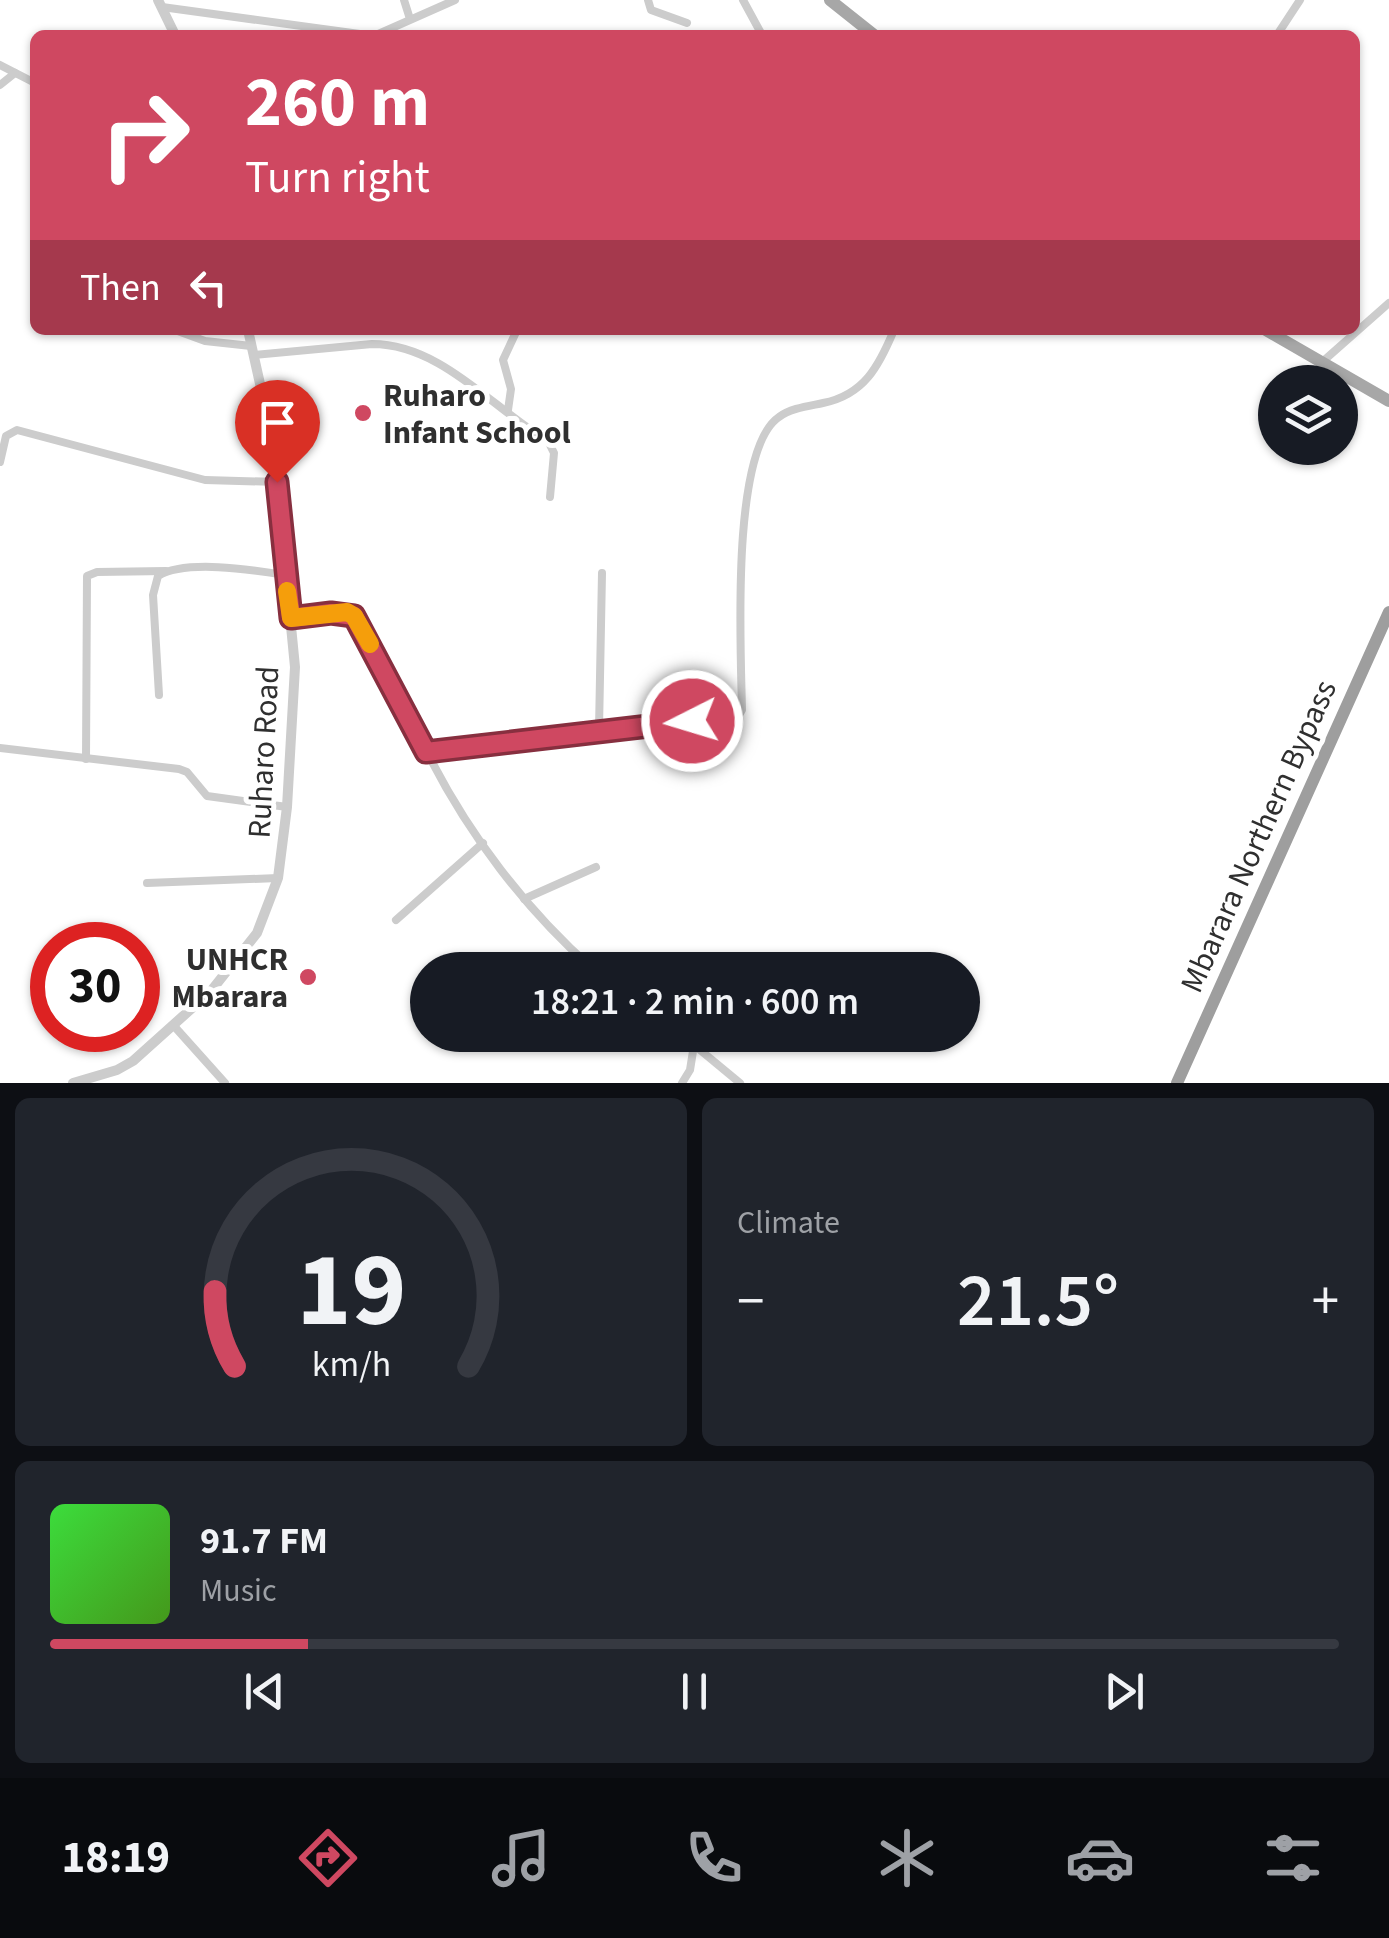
<!DOCTYPE html>
<meta charset="utf-8">
<style>
:root{--surface:#171b24;--page:#20242c;--text:#f1f3f6;--muted:#9ea1a6;--line:#363941;--accent:#cf4861}
body{margin:0;font-family:"Source Sans 3",sans-serif;background:var(--page);color:var(--text);height:100vh;display:flex;flex-direction:column;font-size:38px;white-space:nowrap}
*{box-sizing:border-box;margin:0}
p{font-size:32px;color:var(--muted)}
.icon{flex:none;width:55px;height:55px;fill:none;stroke:currentColor;stroke-width:2;stroke-linecap:round;stroke-linejoin:round}
.map{position:relative;height:1083px;overflow:hidden}
.side{display:flex;flex-direction:column;gap:15px;padding:15px;background:#0d0f14;flex:1}
.side>*{flex:none}
.top-card{position:absolute;left:30px;top:30px;width:1330px;height:305px;border-radius:15px;box-shadow:0 2px 8px #0004;background:#cf4861;color:#fff;overflow:hidden}
.buttons{position:absolute;left:1258px;top:365px;display:grid;gap:20px}
.buttons a{display:grid;place-items:center;width:100px;height:100px;border-radius:50%;background:var(--surface);box-shadow:0 2px 8px #0004;font-size:50px}
.speed{position:absolute;left:30px;top:922px;display:flex;gap:20px;font-size:50px;font-weight:700;text-align:center}
.speed>*{display:grid;place-content:center;width:130px;height:130px;border-radius:50%;background:var(--surface);box-shadow:0 2px 8px #0004;line-height:1}
.speed .limit{border:15px solid #d22;background:#fff;color:#111}
.pin{position:absolute;display:grid;place-items:center;width:85px;height:85px;color:#fff;margin:-102px -42px;border-radius:50% 50% 50% 0;rotate:-45deg;box-shadow:0 0 10px #0007}
.pin .icon{rotate:45deg}
.me{position:absolute;width:110px;margin:-55px;rotate:265deg;stroke-linejoin:round;filter:drop-shadow(0 0 8px #0008)}
.turn{display:flex;align-items:center;gap:35px;height:210px;padding:0 50px;font-size:45px}
.turn .icon{width:130px;height:130px;stroke-width:2.5}
.turn b{display:block;font-size:70px;line-height:85px}
.then{display:flex;align-items:center;height:95px;padding:0 50px;background:#0003;gap:20px;font-size:38px}
.big{font-size:75px;font-weight:600;line-height:1.1}
.side .card{flex:1;display:flex;flex-direction:column;justify-content:center;gap:15px;min-width:0;padding:0 35px;border-radius:15px;background:var(--page)}
.side .dial{align-items:center;gap:0}
.dial svg{height:260px;overflow:visible;fill:none;stroke:var(--line);stroke-width:7;stroke-linecap:round;text-anchor:middle}
.dial text{fill:var(--text);stroke:none}
.song{display:flex;align-items:center;gap:30px}
.cover{width:120px;height:120px;border-radius:15px;background:linear-gradient(135deg,hsl(120 70% 55%),hsl(100 70% 35%))}
.played{height:10px;border-radius:5px;background:linear-gradient(90deg,var(--accent) 20%,var(--line) 20%)}
.keys{display:flex;justify-content:space-around;direction:ltr}
.heat{display:flex;justify-content:space-between;align-items:center;font-size:55px;direction:ltr}
.side .tiles{flex:1;display:grid;gap:15px;grid-template-columns:1fr 1fr}
.card:last-child{grid-column:span 2}
.trip{position:absolute;left:410px;top:952px;width:570px;height:100px;border-radius:50px;background:var(--surface);box-shadow:0 2px 8px #0004;font-weight:600;line-height:100px;text-align:center}
.tabs{display:flex;height:160px;justify-content:space-around;align-items:center;background:#090b0e;color:var(--muted)}
.tabs .icon{width:70px;height:70px}
.tabs .on{color:var(--accent)}
.tabs b{font-size:45px;color:var(--text)}
.map>svg:first-child{display:block}
</style>
<div class="map">
<svg width="1389" height="1083" viewBox="0 0 1389 1083">
<rect width="100%" height="100%" fill="#fff"/>
<g fill="none" stroke-linecap="round" stroke-linejoin="round">
<g stroke="#ccc" stroke-width="8">
<path d="M 404,0 L 410,19"/>
<path d="M 648,0 L 651,10 L 687,23"/>
<path d="M 743,0 L 762,35"/>
<path d="M 162,7 L 367,35"/>
<path d="M 376,35 L 455,0"/>
<path d="M 1277,35 L 1300,0"/>
<path d="M 0,65 L 35,83"/>
<path d="M 0,85 L 15,73"/>
<path d="M 175,330 L 205,341 L 251,346"/>
<path d="M 253,355 L 372,344 C 441,344 493,409 548,441 L 554,453 L 550,497"/>
<path d="M 1321,363 L 1389,303"/>
<path d="M 508,410 L 511,389 L 503,360 L 517,330"/>
<path d="M 0,462 L 6,436 L 17,430 L 205,480 L 277,482"/>
<path d="M 291,619 L 331,613 L 354,616 L 427,752 L 739,715 L 742,710 C 741,652 730,450 779,417 C 791,408 809,406 823,403 C 864,395 879,366 894,330"/>
<path d="M 159,695 L 153,595 L 158,576 C 186,559 253,570 285,575"/>
<path d="M 599,729 L 602,573"/>
<path d="M 0,748 L 179,769 L 187,772 L 207,796 L 287,807"/>
<path d="M 427,752 C 468,834 526,910 594,970"/>
<path d="M 86,759 L 87,576 L 97,572 L 166,571"/>
<path d="M 147,883 L 278,878"/>
<path d="M 524,899 L 596,867"/>
<path d="M 396,920 L 483,843"/>
<path d="M 174,1026 L 225,1083"/>
<path d="M 682,1035 L 740,1083"/>
<path d="M 682,1083 L 690,1070 L 694,1045"/>
</g>
<g stroke="#ccc" stroke-width="10">
<path d="M 158,0 L 175,35"/>
<path d="M 73,1083 L 117,1070 L 133,1061 L 211,991 L 257,933 L 278,878 L 287,807 L 295,667 L 273,442 L 248,330"/>
</g>
<g stroke="#a7a7a7" stroke-width="12">
<path d="M 830,0 L 874,35"/>
<path d="M 1266,330 L 1389,401"/>
</g>
<path stroke="#9e9e9e" stroke-width="12" d="M 1177,1083 L 1389,612"/>
</g>
<g fill="none" stroke-linecap="round" stroke-linejoin="round">
<g stroke="#872f3f" stroke-width="25">
<path id="route" d="M 277,482 L 291,618 L 331,613 L 354,616 L 426,752 L 692,721"/>
</g>
<use href="#route" stroke="#cf4861" stroke-width="18"/>
<path stroke="#f59e0b" stroke-width="18" d="M 287,591 L 291,618 L 347,612 L 354,616 L 370,644"/>
</g>
<g fill="#cf4861" stroke="#fff" stroke-width="4">
<circle cx="363" cy="413" r="10"/>
<circle cx="308" cy="977" r="10"/>
</g>
<g text-anchor="middle" stroke-width="10" stroke-linejoin="round" paint-order="stroke">
<g font-size="32" font-weight="bold" fill="#2f2f2f" stroke="#fff" text-anchor="start">
<text x="383" y="406">Ruharo<tspan x="383" dy="37">Infant School</tspan></text>
<text x="288" y="970" text-anchor="end">UNHCR<tspan x="288" dy="37">Mbarara</tspan></text>
</g>
<g font-size="32" fill="#2f2f2f" stroke="#fff">
<text transform="translate(263 752) rotate(-87)" y="11">Ruharo Road</text>
<text transform="translate(1258 836) rotate(-66)" y="11">Mbarara Northern Bypass</text>
</g>
</g>
</svg>
<div class="buttons">
<a><svg class="icon" aria-label="layers" viewBox="0 0 24 24"><path d="M12 4l9 5-9 5-9-5zM3 14l9 5 9-5"/></svg></a>
</div>
<div class="speed"><div class="limit">30</div></div>
<div class="pin" style="left:277px;top:482px;background:#d93025"><svg class="icon" aria-label="arrive" viewBox="0 0 24 24"><path d="M6 21V4h12l-3 4 3 4H6"/></svg></div>
<svg class="me" style="left:692px;top:721px" viewBox="-20 -20 40 40"><circle r="17" fill="#cf4861" stroke="#fff" stroke-width="3"/><path d="M0-11L8 9 0 5-8 9z" fill="#fff"/></svg>
<div class="trip">18:21 · 2 min · 600 m</div>
<div class="top-card">
<div class="turn"><svg class="icon" aria-label="right" viewBox="0 0 24 24"><path d="M7 20v-9h11M14 6l5 5-5 5"/></svg><div><b>260 m</b>Turn right</div></div>
<div class="then">Then<svg class="icon" aria-label="left" viewBox="0 0 24 24"><path d="M17 20v-9H6M10 6l-5 5 5 5"/></svg></div>
</div>
</div>
<section class="side">
<div class="tiles">
<div class="card dial"><svg viewBox="0 0 100 80">
<path d="M14 69A42 42 0 1 1 86 69"/>
<path d="M14 69A42 42 0 0 1 8 46" stroke="#cf4861"/>
<text x="50" y="56" font-size="32" font-weight="700">19</text>
<text x="50" y="72" font-size="11">km/h</text>
</svg></div>
<div class="card"><p>Climate</p>
<div class="heat"><a>−</a><b class="big">21.5°</b><a>+</a></div>
</div>
<div class="card">
<div class="song"><i class="cover"></i><div><b>91.7 FM</b><p>Music</p></div></div>
<div class="played"></div>
<div class="keys"><svg class="icon" aria-label="previous" viewBox="0 0 24 24"><path d="M18 5L8 12l10 7zM5 5v14"/></svg><svg class="icon" aria-label="pause" viewBox="0 0 24 24"><path d="M8 5v14M16 5v14"/></svg><svg class="icon" aria-label="next" viewBox="0 0 24 24"><path d="M6 5l10 7-10 7zM19 5v14"/></svg></div>
</div>
</div>
</section>
<nav class="tabs">
<b>18:19</b>
<svg class="icon on" aria-label="directions" viewBox="0 0 24 24"><path d="M12 3l9 9-9 9-9-9zM9 14v-3h6M13 9l2 2-2 2"/></svg>
<svg class="icon" aria-label="music" viewBox="0 0 24 24"><path d="M9 18V5l10-2v13"/><circle cx="6" cy="18" r="3"/><circle cx="16" cy="16" r="3"/></svg>
<svg class="icon" aria-label="phone" viewBox="0 0 24 24"><path d="M5 4h4l2 5-3 2q2 4 5 5l2-3 5 2v4C11 20 4 13 5 4z"/></svg>
<svg class="icon" aria-label="climate" viewBox="0 0 24 24"><path d="M12 3v18M4 7l16 10M4 17L20 7"/></svg>
<svg class="icon" aria-label="car" viewBox="0 0 24 24"><path d="M5 17H2v-5l4-1 3-4h7l3 4 3 1v5h-3M9 17h6M6 11h13"/><circle cx="7" cy="17" r="2"/><circle cx="17" cy="17" r="2"/></svg>
<svg class="icon" aria-label="filters" viewBox="0 0 24 24"><path d="M4 7h16M4 17h16"/><circle cx="9" cy="7" r="2"/><circle cx="15" cy="17" r="2"/></svg>
</nav>
